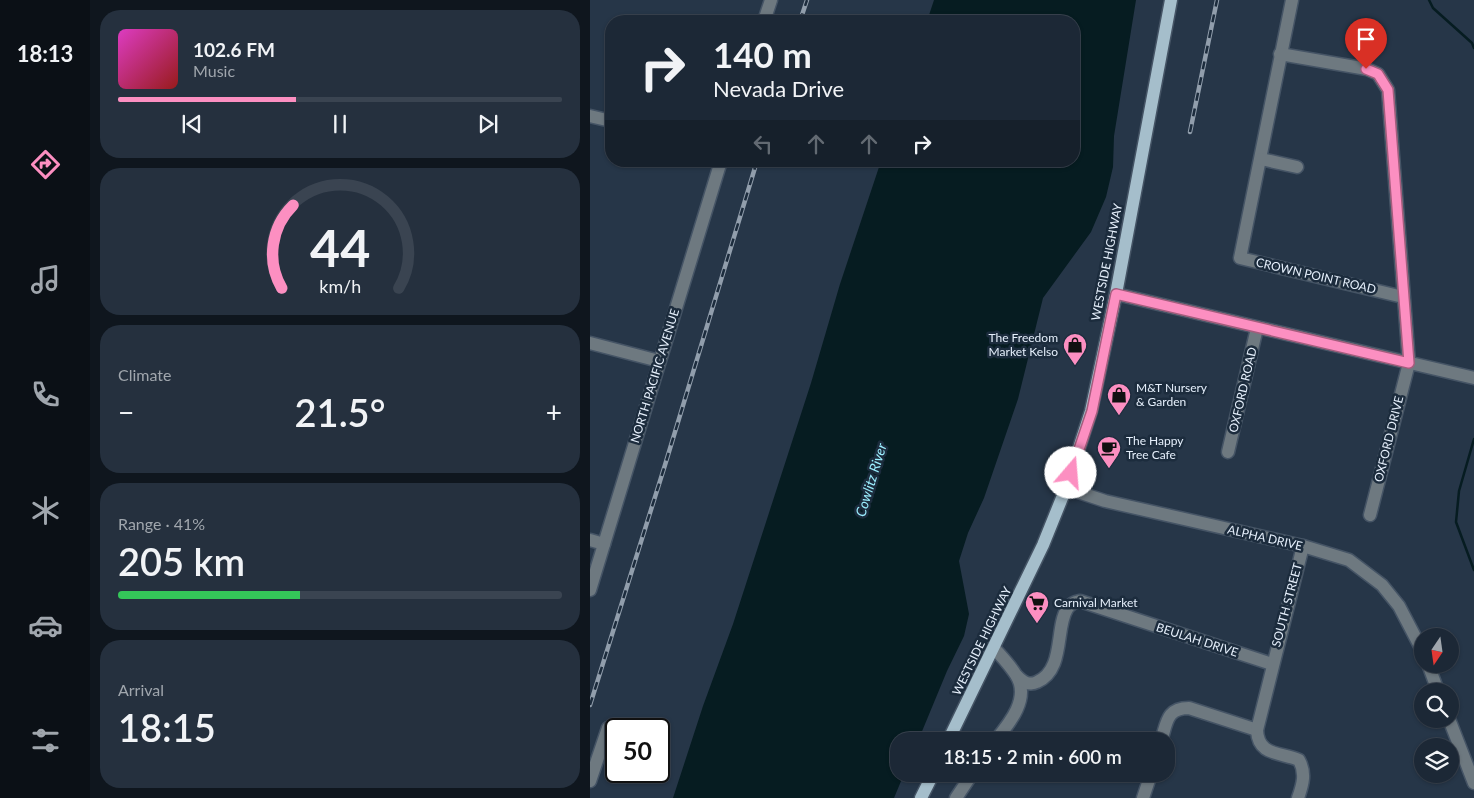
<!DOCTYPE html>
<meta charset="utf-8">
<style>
:root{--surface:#1c2836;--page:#25303e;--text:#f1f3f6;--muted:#a0a6ad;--line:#3a4451;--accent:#fc8fc1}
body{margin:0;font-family:Lato,sans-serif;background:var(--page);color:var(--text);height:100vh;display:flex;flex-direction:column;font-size:19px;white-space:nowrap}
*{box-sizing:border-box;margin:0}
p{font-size:16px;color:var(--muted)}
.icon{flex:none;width:28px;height:28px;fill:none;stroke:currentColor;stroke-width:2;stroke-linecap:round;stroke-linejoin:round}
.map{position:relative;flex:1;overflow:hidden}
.drawer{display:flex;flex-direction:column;gap:10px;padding:10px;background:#0f161e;width:500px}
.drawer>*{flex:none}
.guide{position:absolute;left:15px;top:15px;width:475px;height:152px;border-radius:20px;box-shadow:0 1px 4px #0004,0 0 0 1px var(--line);background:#1c2836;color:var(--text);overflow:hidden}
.needle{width:32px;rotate:193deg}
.controls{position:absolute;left:824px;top:628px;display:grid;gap:10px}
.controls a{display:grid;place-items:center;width:45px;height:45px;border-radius:50%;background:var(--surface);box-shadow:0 1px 4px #0004,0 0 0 1px var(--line);font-size:25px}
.speed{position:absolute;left:15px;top:718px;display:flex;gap:10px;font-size:25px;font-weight:700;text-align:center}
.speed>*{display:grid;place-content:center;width:65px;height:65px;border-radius:50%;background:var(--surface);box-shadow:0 1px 4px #0004,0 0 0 1px var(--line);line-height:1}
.speed .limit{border:2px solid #111;border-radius:8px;background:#fff;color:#111}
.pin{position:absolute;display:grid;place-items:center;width:42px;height:42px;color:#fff;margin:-51px -21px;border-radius:50% 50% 50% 0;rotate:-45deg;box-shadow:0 0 5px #0007}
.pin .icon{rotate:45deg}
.me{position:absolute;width:55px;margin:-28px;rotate:18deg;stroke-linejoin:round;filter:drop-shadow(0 0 4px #0008)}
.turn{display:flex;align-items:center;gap:18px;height:105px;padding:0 25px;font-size:22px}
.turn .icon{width:65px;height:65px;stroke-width:2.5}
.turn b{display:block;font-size:35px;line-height:42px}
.lanes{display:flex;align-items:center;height:48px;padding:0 25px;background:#0003;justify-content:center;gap:25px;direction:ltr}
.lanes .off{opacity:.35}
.big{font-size:38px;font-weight:600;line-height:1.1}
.drawer .widget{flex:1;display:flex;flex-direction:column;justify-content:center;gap:8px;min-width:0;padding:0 18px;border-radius:20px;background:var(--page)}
.drawer .dial{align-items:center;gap:0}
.dial svg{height:130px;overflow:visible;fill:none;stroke:var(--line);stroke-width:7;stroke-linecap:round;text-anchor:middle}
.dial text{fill:var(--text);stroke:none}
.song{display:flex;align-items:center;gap:15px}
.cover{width:60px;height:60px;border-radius:8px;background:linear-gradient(135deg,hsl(310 70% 55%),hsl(0 70% 35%))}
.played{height:5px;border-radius:2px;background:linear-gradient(90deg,var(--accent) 40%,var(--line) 40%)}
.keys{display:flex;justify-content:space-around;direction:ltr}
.heat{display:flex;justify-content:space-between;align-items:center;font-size:28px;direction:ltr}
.charge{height:8px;border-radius:4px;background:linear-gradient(90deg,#34c759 41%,var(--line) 0)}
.trip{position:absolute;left:300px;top:732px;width:285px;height:50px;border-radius:20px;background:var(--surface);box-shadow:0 1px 4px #0004,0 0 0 1px var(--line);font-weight:600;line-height:50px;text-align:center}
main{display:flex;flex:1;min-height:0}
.tabs{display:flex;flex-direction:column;width:90px;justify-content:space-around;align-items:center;background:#0b1016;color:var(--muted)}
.tabs .icon{width:35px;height:35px}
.tabs .on{color:var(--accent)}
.tabs b{font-size:22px;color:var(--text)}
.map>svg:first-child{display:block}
</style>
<main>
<nav class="tabs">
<b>18:13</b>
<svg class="icon on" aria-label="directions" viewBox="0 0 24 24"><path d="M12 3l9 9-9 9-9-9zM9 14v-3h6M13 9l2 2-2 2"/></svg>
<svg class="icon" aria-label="music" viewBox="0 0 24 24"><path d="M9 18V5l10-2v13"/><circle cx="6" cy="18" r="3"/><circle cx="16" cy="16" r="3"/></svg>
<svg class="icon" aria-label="phone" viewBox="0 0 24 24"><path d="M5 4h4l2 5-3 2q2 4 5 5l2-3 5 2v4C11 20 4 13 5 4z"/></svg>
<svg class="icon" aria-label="climate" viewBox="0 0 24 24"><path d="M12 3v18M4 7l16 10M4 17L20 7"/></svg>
<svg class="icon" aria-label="car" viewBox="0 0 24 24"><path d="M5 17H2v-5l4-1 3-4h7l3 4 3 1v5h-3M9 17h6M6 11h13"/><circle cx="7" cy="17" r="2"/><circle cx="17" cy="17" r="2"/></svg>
<svg class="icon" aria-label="filters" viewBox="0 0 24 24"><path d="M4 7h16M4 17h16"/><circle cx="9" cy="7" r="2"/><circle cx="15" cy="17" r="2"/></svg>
</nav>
<section class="drawer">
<div class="widget">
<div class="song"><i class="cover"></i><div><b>102.6 FM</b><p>Music</p></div></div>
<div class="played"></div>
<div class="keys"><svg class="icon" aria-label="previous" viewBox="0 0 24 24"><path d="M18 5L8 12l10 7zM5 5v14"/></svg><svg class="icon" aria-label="pause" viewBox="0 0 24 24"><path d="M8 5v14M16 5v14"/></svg><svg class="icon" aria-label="next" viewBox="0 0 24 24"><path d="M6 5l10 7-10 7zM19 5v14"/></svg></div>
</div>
<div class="widget dial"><svg viewBox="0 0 100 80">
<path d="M14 69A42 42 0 1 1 86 69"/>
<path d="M14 69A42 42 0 0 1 21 18" stroke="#fc8fc1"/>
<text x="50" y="56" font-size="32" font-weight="700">44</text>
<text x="50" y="72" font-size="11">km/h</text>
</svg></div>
<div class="widget"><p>Climate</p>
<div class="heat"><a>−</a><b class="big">21.5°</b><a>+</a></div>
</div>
<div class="widget"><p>Range · 41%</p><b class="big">205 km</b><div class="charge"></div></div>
<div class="widget"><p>Arrival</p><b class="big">18:15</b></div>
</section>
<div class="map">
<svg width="884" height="798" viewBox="0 0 884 798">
<rect width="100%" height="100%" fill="#263648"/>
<path fill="#061c21" d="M 344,0 L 546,0 L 524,136 L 523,167 L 516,197 L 501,232 L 453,298 L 428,399 L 394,498 L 378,533 L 369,561 L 379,614 L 374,636 L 357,671 L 328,741 L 309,741 L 309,774 L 314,774 L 304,798 L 83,798 L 113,706 L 143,624 L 221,383 L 250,284 L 291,161 L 484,161 L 484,21 L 337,21 Z"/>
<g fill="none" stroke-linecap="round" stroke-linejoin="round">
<g stroke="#061c21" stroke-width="2.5">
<path d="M 839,0 L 843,8 L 882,43 L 884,48"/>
<path d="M 884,439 L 869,491 L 866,522 L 884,570"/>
</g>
<g stroke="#455465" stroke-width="15">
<g id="minor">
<path d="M 702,0 L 650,258 L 813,297"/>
<path d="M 174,21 L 181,0"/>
<path d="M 690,54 L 777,69 L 788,74 L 798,90 L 819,363 L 780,515"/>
<path d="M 0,116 L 21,121"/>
<path d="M 671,159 L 707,167"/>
<path d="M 526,294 L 884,378"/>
<path d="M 0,343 L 69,361"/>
<path d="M 638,452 L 667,328"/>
<path d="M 476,488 L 515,501 L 713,546 L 759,560 L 792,585 L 809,606 L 832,650"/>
<path d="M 0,540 L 14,544"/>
<path d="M 0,590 L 131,161"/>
<path d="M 404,648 C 411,656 420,665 426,675 C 441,698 419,724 405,741"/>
<path d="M 838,664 L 848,691"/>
<path d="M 427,676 C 433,682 439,686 447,682 C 475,670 465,628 477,609 C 480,604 484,602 490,601 L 682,664"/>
<path d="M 859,719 L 884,783"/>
<path d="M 571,741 C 577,723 576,708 599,708 L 667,730"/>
<path d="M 0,781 L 18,728"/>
<path d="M 366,798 L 382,774"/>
<path d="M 553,798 L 561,774"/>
<path d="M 708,798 C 713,784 716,773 709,760 C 690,752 668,756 667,730 L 713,546"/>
</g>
</g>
<g stroke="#455465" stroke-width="15">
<g id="major">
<path d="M 358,741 L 453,545 L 476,488 L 501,411 L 526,294 L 581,0"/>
<path d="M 331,798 L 343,774"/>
</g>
</g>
<use href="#minor" stroke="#6e7980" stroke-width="12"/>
<use href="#major" stroke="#a5becb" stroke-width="12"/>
<g stroke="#919eac" stroke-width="4.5">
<g id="rail">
<path d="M 210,21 L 217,0"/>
<path d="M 600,132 L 627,0"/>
<path d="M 0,705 L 75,465 L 167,161"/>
</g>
</g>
<use href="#rail" stroke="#1c2c3d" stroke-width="2.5" stroke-dasharray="8" stroke-linecap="butt"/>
</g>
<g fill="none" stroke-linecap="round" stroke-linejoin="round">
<g stroke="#a45d7d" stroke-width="12">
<path id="route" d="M 481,473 L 502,411 L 526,294 L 819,363 L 798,90 L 788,74 L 776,69"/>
</g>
<use href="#route" stroke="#fc8fc1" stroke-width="9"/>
</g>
<defs>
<g id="shop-pin" transform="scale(1.25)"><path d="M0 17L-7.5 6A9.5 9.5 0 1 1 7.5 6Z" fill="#fc8fc1" stroke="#1c2c3d"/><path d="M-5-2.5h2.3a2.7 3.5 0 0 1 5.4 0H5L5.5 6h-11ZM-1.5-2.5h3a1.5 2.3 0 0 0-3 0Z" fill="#111"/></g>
<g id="cafe-pin" transform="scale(1.25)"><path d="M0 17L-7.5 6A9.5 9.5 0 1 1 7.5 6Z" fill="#fc8fc1" stroke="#1c2c3d"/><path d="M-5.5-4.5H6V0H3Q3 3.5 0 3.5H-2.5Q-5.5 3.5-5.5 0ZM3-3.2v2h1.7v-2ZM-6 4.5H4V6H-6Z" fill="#111"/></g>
<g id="supermarket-pin" transform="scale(1.25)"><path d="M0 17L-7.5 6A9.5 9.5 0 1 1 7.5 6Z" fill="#fc8fc1" stroke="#1c2c3d"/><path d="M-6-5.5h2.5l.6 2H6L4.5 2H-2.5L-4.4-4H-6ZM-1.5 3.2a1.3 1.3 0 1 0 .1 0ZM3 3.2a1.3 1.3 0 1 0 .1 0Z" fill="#111"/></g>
</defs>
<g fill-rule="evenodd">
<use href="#shop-pin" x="485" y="345"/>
<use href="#shop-pin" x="529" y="395"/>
<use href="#cafe-pin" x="519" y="448"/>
<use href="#supermarket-pin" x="447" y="603"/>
</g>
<g text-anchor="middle" stroke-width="5" stroke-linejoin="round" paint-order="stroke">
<g font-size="12" fill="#e5effb" stroke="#1c2c3d">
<text transform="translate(517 262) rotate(-79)" y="4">WESTSIDE HIGHWAY</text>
<text transform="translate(726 276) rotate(13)" y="4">CROWN POINT ROAD</text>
<text transform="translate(65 376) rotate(-73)" y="4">NORTH PACIFIC AVENUE</text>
<text transform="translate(653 390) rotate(-77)" y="4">OXFORD ROAD</text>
<text transform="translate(799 439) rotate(-76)" y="4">OXFORD DRIVE</text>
<text transform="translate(675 538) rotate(13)" y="4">ALPHA DRIVE</text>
<text transform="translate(697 605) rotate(-75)" y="4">SOUTH STREET</text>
<text transform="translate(607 640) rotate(18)" y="4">BEULAH DRIVE</text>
<text transform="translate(392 641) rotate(-64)" y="4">WESTSIDE HIGHWAY</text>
</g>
<g font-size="12" fill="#e5effb" stroke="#1c2c3d" text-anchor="start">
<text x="468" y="342" text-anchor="end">The Freedom<tspan x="468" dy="14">Market Kelso</tspan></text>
<text x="546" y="392">M&amp;T Nursery<tspan x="546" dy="14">&amp; Garden</tspan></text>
<text x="536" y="445">The Happy<tspan x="536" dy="14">Tree Cafe</tspan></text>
<text x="464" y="607">Carnival Market</text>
</g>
<g font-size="14" font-style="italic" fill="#9beefe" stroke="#1c2c3d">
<text transform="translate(281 480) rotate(-73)" y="5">Cowlitz River</text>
</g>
</g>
</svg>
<div class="controls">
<a><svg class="needle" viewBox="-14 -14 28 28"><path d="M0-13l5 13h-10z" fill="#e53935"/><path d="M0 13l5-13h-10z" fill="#a0a6ad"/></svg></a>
<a><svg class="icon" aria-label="search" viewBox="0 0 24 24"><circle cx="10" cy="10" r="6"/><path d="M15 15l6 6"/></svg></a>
<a><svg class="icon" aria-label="layers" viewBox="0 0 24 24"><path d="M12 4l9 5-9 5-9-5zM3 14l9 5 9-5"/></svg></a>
</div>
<div class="speed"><div class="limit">50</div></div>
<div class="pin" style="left:776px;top:69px;background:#d93025"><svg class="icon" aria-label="arrive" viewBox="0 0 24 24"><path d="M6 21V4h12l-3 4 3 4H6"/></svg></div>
<svg class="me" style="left:481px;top:473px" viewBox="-20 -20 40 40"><circle r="19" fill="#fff"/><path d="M0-13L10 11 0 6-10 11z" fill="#fc8fc1"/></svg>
<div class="trip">18:15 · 2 min · 600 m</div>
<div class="guide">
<div class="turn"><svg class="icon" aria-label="right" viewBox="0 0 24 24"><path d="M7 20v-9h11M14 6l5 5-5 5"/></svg><div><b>140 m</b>Nevada Drive</div></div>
<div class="lanes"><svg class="icon off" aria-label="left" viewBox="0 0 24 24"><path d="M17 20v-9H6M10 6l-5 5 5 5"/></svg><svg class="icon off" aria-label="ahead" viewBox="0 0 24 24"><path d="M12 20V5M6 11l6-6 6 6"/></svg><svg class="icon off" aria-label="ahead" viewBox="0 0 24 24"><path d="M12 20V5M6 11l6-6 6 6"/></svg><svg class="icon" aria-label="right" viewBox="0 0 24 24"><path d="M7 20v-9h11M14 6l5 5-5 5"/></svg></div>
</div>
</div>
</main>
